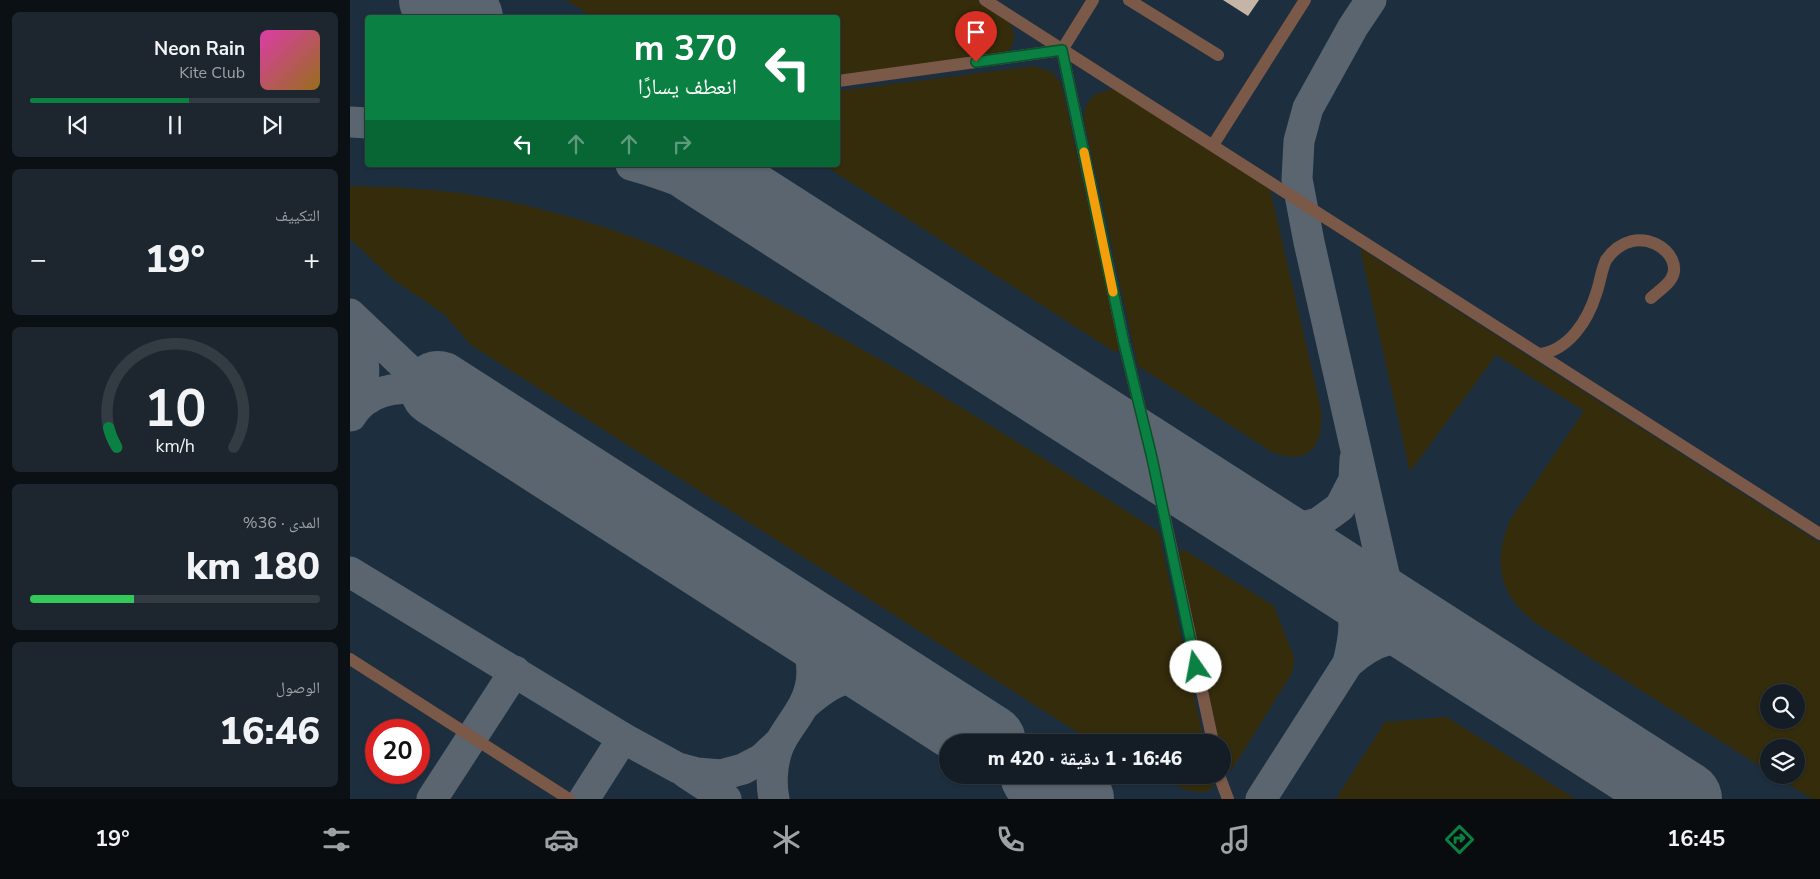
<!DOCTYPE html>
<html lang="ar">
<meta charset="utf-8">
<style>
:root{--surface:#141d26;--page:#1d262e;--text:#f1f3f6;--muted:#9da2a7;--line:#333b43;--accent:#0b8043}
body{margin:0;font-family:"Nunito Sans","Noto Naskh Arabic",sans-serif;background:var(--page);color:var(--text);direction:rtl;height:100vh;display:flex;flex-direction:column;font-size:19px;white-space:nowrap}
*{box-sizing:border-box;margin:0}
p{font-size:16px;color:var(--muted)}
.icon{flex:none;width:28px;height:28px;fill:none;stroke:currentColor;stroke-width:2;stroke-linecap:round;stroke-linejoin:round}
.map{position:relative;flex:1;overflow:hidden;direction:ltr}
.sheet{display:flex;flex-direction:column;gap:12px;padding:12px;background:#0b1015;width:350px}
.sheet>*{flex:none}
.banner{position:absolute;left:15px;top:15px;width:475px;height:152px;border-radius:5px;box-shadow:0 1px 4px #0004,0 0 0 1px var(--line);direction:rtl;background:#0b8043;color:#fff;overflow:hidden}
.controls{position:absolute;left:1410px;top:684px;display:grid;gap:10px}
.controls a{display:grid;place-items:center;width:45px;height:45px;border-radius:50%;background:var(--surface);box-shadow:0 1px 4px #0004,0 0 0 1px var(--line);font-size:25px}
.speed{position:absolute;left:15px;top:719px;display:flex;gap:10px;font-size:25px;font-weight:700;text-align:center}
.speed>*{display:grid;place-content:center;width:65px;height:65px;border-radius:50%;background:var(--surface);box-shadow:0 1px 4px #0004,0 0 0 1px var(--line);line-height:1}
.speed .limit{border:8px solid #d22;background:#fff;color:#111}
.pin{position:absolute;display:grid;place-items:center;width:42px;height:42px;color:#fff;margin:-51px -21px;border-radius:50% 50% 50% 0;rotate:-45deg;box-shadow:0 0 5px #0007}
.pin .icon{rotate:45deg}
.me{position:absolute;width:55px;margin:-28px;rotate:348deg;stroke-linejoin:round;filter:drop-shadow(0 0 4px #0008)}
.turn{display:flex;align-items:center;gap:18px;height:105px;padding:0 20px;font-size:22px}
.turn .icon{width:65px;height:65px;stroke-width:2.5}
.turn b{display:block;font-size:35px;line-height:42px}
.lanes{display:flex;align-items:center;height:48px;padding:0 20px;background:#0003;justify-content:center;gap:25px;direction:ltr}
.lanes .off{opacity:.35}
.big{font-size:38px;font-weight:800;line-height:1.1}
.sheet .widget{flex:1;display:flex;flex-direction:column;justify-content:center;gap:8px;min-width:0;padding:0 18px;border-radius:8px;background:var(--page)}
.sheet .dial{align-items:center;gap:0}
.dial svg{height:130px;overflow:visible;fill:none;stroke:var(--line);stroke-width:7;stroke-linecap:round;text-anchor:middle}
.dial text{fill:var(--text);stroke:none}
.song{display:flex;align-items:center;gap:15px}
.cover{width:60px;height:60px;border-radius:8px;background:linear-gradient(135deg,hsl(320 70% 55%),hsl(40 70% 35%))}
.played{height:5px;border-radius:2px;background:linear-gradient(90deg,var(--accent) 55%,var(--line) 55%)}
.keys{display:flex;justify-content:space-around;direction:ltr}
.heat{display:flex;justify-content:space-between;align-items:center;font-size:28px;direction:ltr}
.charge{height:8px;border-radius:4px;background:linear-gradient(90deg,#34c759 36%,var(--line) 0)}
.trip{position:absolute;left:589px;top:734px;width:292px;height:50px;border-radius:25px;background:var(--surface);box-shadow:0 1px 4px #0004,0 0 0 1px var(--line);font-weight:800;line-height:50px;text-align:center;direction:rtl}
.tab-bar{display:flex;height:80px;justify-content:space-around;align-items:center;background:#080c0f;color:var(--muted)}
.tab-bar .icon{width:35px;height:35px}
.tab-bar .selected{color:var(--accent)}
.tab-bar b{font-size:22px;color:var(--text)}
main{display:flex;flex:1;min-height:0}
.map>svg:first-child{display:block}
</style>
<main>
<div class="map">
<svg width="1470" height="799" viewBox="0 0 1470 799">
<rect width="100%" height="100%" fill="#1a2732"/>
<path fill="#1d2f3f" fill-rule="evenodd" d="M 0,0 L 1470,0 L 1470,799 L 0,799 ZM 18,18 L 488,18 L 488,165 L 18,165 ZM 1419,692 L 1446,692 L 1446,720 L 1419,720 ZM 26,730 L 69,730 L 69,772 L 26,772 ZM 598,742 L 872,742 L 872,775 L 598,775 ZM 1419,748 L 1446,748 L 1446,775 L 1419,775 Z"/>
<g fill="#342c0b" fill-rule="evenodd">
<path d="M 216,0 L 626,0 C 645,12 677,24 659,51 L 488,76 L 488,18 L 243,17 Z"/>
<path d="M 684,66 L 702,72 L 711,83 L 770,347 L 766,353 L 474,165 L 488,165 L 488,91 Z"/>
<path d="M 758,90 L 766,90 L 920,189 L 971,409 C 974,446 959,467 922,452 L 788,366 L 734,120 C 734,102 741,94 758,90 Z"/>
<path d="M 0,186 C 45,187 90,189 134,197 C 166,202 199,211 230,220 C 299,239 365,271 428,304 C 560,372 684,452 809,532 L 854,742 L 746,742 L 727,732 L 121,345 L 94,314 L 45,281 L 0,239 Z"/>
<path d="M 1010,248 L 1470,543 L 1470,799 L 1462,799 L 1424,775 L 1446,775 L 1446,748 L 1419,748 L 1419,772 L 1184,622 C 1148,593 1143,562 1160,520 L 1234,411 L 1146,355 L 1060,472 ZM 1446,692 L 1446,720 L 1419,720 L 1419,692 Z"/>
<path d="M 833,549 L 924,606 L 944,657 L 944,666 L 942,673 L 881,771 C 870,767 873,752 872,742 L 869,742 L 829,554 Z"/>
<path d="M 1097,717 L 1225,799 L 986,799 L 1035,722 Z"/>
<path d="M 807,775 L 861,775 L 864,785 L 862,789 C 844,798 823,784 807,775 Z"/>
</g>
<g fill="none" stroke-linecap="round" stroke-linejoin="round">
<g stroke="#5a656f" stroke-width="31">
<path d="M 1021,0 L 1003,27 L 958,108 L 949,141 L 947,179 L 959,242 L 1034,574 L 1042,598 L 1063,625"/>
<path d="M 0,122 L 18,123"/>
<path d="M 281,165 C 347,183 408,216 470,245"/>
<path d="M 0,314 L 57,368 L 88,389"/>
<path d="M 0,322 C 10,342 18,368 11,390 C 9,399 4,408 1,416"/>
<path d="M 2,414 C 6,409 11,403 16,400 C 39,384 65,388 90,393"/>
<path d="M 906,525 L 940,530 L 968,523 L 990,507 L 1004,480 L 1005,459"/>
<path d="M 0,572 L 273,738 L 328,768 L 347,773 L 371,775 L 393,769 L 412,759 L 431,741"/>
<path d="M 998,663 C 1028,637 1045,636 1083,638"/>
<path d="M 454,705 C 486,677 497,675 539,678"/>
<path d="M 336,773 L 376,799"/>
<path d="M 82,799 L 165,671"/>
<path d="M 234,799 L 273,738"/>
<path d="M 424,799 C 420,780 423,755 432,739 C 439,727 447,717 453,706 C 472,671 459,638 435,610"/>
<path d="M 911,799 L 998,663 C 1004,639 1009,612 994,590 C 989,583 982,576 976,569"/>
</g>
<g stroke="#5a656f" stroke-width="76">
<path d="M 87,0 L 115,18"/>
<path d="M 345,165 L 1334,799"/>
<path d="M 88,389 L 638,742"/>
<path d="M 688,775 L 726,799"/>
</g>
</g>
<path fill="#c4b5a6" d="M 873,0 L 909,0 L 898,16 Z"/>
<g fill="none" stroke-linecap="round" stroke-linejoin="round">
<g stroke="#7b5949" stroke-width="12">
<path d="M 635,0 L 1470,534"/>
<path d="M 743,0 L 712,50 L 774,343 L 802,458 L 863,742"/>
<path d="M 779,0 L 868,55"/>
<path d="M 488,81 L 712,50"/>
<path d="M 863,145 L 955,0"/>
<path d="M 1190,354 C 1219,350 1238,320 1246,294 C 1250,283 1251,271 1256,260 C 1286,217 1337,254 1321,279 C 1317,286 1307,292 1301,298"/>
<path d="M 0,659 L 219,799"/>
<path d="M 869,775 L 878,799"/>
</g>
</g>
<g fill="none" stroke-linecap="round" stroke-linejoin="round">
<g stroke="#07532c" stroke-width="12">
<path id="route" d="M 626,62 L 712,50 L 774,343 L 802,458 L 846,667"/>
</g>
<use href="#route" stroke="#0b8043" stroke-width="9"/>
<path stroke="#f59e0b" stroke-width="9" d="M 734,152 L 763,292"/>
</g>
</svg>
<div class="controls">
<a><svg class="icon" aria-label="search" viewBox="0 0 24 24"><circle cx="10" cy="10" r="6"/><path d="M15 15l6 6"/></svg></a>
<a><svg class="icon" aria-label="layers" viewBox="0 0 24 24"><path d="M12 4l9 5-9 5-9-5zM3 14l9 5 9-5"/></svg></a>
</div>
<div class="speed"><div class="limit">20</div></div>
<div class="pin" style="left:626px;top:62px;background:#d93025"><svg class="icon" aria-label="arrive" viewBox="0 0 24 24"><path d="M6 21V4h12l-3 4 3 4H6"/></svg></div>
<svg class="me" style="left:846px;top:667px" viewBox="-20 -20 40 40"><circle r="19" fill="#fff"/><path d="M0-13L10 11 0 6-10 11z" fill="#0b8043"/></svg>
<div class="trip">16:46 · 1 دقيقة · 420 m</div>
<div class="banner">
<div class="turn"><svg class="icon" aria-label="left" viewBox="0 0 24 24"><path d="M17 20v-9H6M10 6l-5 5 5 5"/></svg><div><b>370 m</b>انعطف يسارًا</div></div>
<div class="lanes"><svg class="icon" aria-label="left" viewBox="0 0 24 24"><path d="M17 20v-9H6M10 6l-5 5 5 5"/></svg><svg class="icon off" aria-label="ahead" viewBox="0 0 24 24"><path d="M12 20V5M6 11l6-6 6 6"/></svg><svg class="icon off" aria-label="ahead" viewBox="0 0 24 24"><path d="M12 20V5M6 11l6-6 6 6"/></svg><svg class="icon off" aria-label="right" viewBox="0 0 24 24"><path d="M7 20v-9h11M14 6l5 5-5 5"/></svg></div>
</div>
</div>
<section class="sheet">
<div class="widget">
<div class="song"><i class="cover"></i><div><b>Neon Rain</b><p>Kite Club</p></div></div>
<div class="played"></div>
<div class="keys"><svg class="icon" aria-label="previous" viewBox="0 0 24 24"><path d="M18 5L8 12l10 7zM5 5v14"/></svg><svg class="icon" aria-label="pause" viewBox="0 0 24 24"><path d="M8 5v14M16 5v14"/></svg><svg class="icon" aria-label="next" viewBox="0 0 24 24"><path d="M6 5l10 7-10 7zM19 5v14"/></svg></div>
</div>
<div class="widget"><p>التكييف</p>
<div class="heat"><a>−</a><b class="big">19°</b><a>+</a></div>
</div>
<div class="widget dial"><svg viewBox="0 0 100 80">
<path d="M14 69A42 42 0 1 1 86 69"/>
<path d="M14 69A42 42 0 0 1 9 57" stroke="#0b8043"/>
<text x="50" y="56" font-size="32" font-weight="700">10</text>
<text x="50" y="72" font-size="11">km/h</text>
</svg></div>
<div class="widget"><p>المدى · 36%</p><b class="big">180 km</b><div class="charge"></div></div>
<div class="widget"><p>الوصول</p><b class="big">16:46</b></div>
</section>
</main>
<nav class="tab-bar">
<b>16:45</b>
<svg class="icon selected" aria-label="directions" viewBox="0 0 24 24"><path d="M12 3l9 9-9 9-9-9zM9 14v-3h6M13 9l2 2-2 2"/></svg>
<svg class="icon" aria-label="music" viewBox="0 0 24 24"><path d="M9 18V5l10-2v13"/><circle cx="6" cy="18" r="3"/><circle cx="16" cy="16" r="3"/></svg>
<svg class="icon" aria-label="phone" viewBox="0 0 24 24"><path d="M5 4h4l2 5-3 2q2 4 5 5l2-3 5 2v4C11 20 4 13 5 4z"/></svg>
<svg class="icon" aria-label="climate" viewBox="0 0 24 24"><path d="M12 3v18M4 7l16 10M4 17L20 7"/></svg>
<svg class="icon" aria-label="car" viewBox="0 0 24 24"><path d="M5 17H2v-5l4-1 3-4h7l3 4 3 1v5h-3M9 17h6M6 11h13"/><circle cx="7" cy="17" r="2"/><circle cx="17" cy="17" r="2"/></svg>
<svg class="icon" aria-label="filters" viewBox="0 0 24 24"><path d="M4 7h16M4 17h16"/><circle cx="9" cy="7" r="2"/><circle cx="15" cy="17" r="2"/></svg>
<b>19°</b>
</nav>
